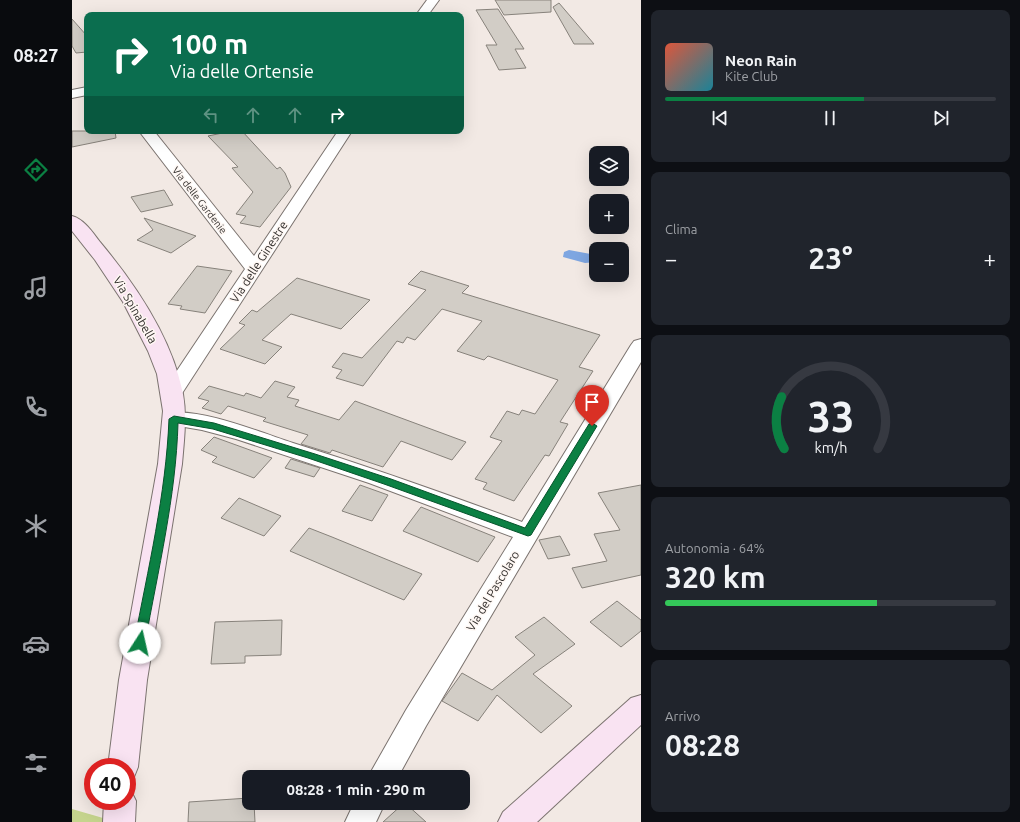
<!DOCTYPE html>
<html lang="it">
<meta charset="utf-8">
<style>
:root{--surface:#171b24;--page:#20242c;--text:#f1f3f6;--muted:#9ea1a6;--line:#363941;--accent:#0b8043}
body{margin:0;font-family:Ubuntu,sans-serif;background:var(--page);color:var(--text);height:100vh;display:flex;flex-direction:column;font-size:15px;white-space:nowrap}
*{box-sizing:border-box;margin:0}
p{font-size:13px;color:var(--muted)}
.icon{flex:none;width:22px;height:22px;fill:none;stroke:currentColor;stroke-width:2;stroke-linecap:round;stroke-linejoin:round}
.map{position:relative;flex:1;overflow:hidden}
.details{display:flex;flex-direction:column;gap:10px;padding:10px;background:#0d0f14;width:379px}
.details>*{flex:none}
.banner{position:absolute;left:12px;top:12px;width:380px;height:122px;border-radius:8px;box-shadow:0 4px 16px #0002;background:#0b6e4f;color:#fff;overflow:hidden}
.buttons{position:absolute;left:517px;top:146px;display:grid;gap:8px}
.buttons a{display:grid;place-items:center;width:40px;height:40px;border-radius:8px;background:var(--surface);box-shadow:0 4px 16px #0002;font-size:20px}
.speed{position:absolute;left:12px;top:758px;display:flex;gap:8px;font-size:20px;font-weight:700;text-align:center}
.speed>*{display:grid;place-content:center;width:52px;height:52px;border-radius:50%;background:var(--surface);box-shadow:0 4px 16px #0002;line-height:1}
.speed .limit{border:6px solid #d22;background:#fff;color:#111}
.pin{position:absolute;display:grid;place-items:center;width:34px;height:34px;color:#fff;margin:-41px -17px;border-radius:50% 50% 50% 0;rotate:-45deg;box-shadow:0 0 4px #0007}
.pin .icon{rotate:45deg}
.me{position:absolute;width:44px;margin:-22px;rotate:10deg;stroke-linejoin:round;filter:drop-shadow(0 0 3px #0008)}
.turn{display:flex;align-items:center;gap:14px;height:84px;padding:0 20px;font-size:18px}
.turn .icon{width:52px;height:52px;stroke-width:2.5}
.turn b{display:block;font-size:28px;line-height:34px}
.lanes{display:flex;align-items:center;height:38px;padding:0 20px;background:#0003;justify-content:center;gap:20px;direction:ltr}
.lanes .off{opacity:.35}
.big{font-size:30px;font-weight:700;line-height:1.1}
.details .card{flex:1;display:flex;flex-direction:column;justify-content:center;gap:6px;min-width:0;padding:0 14px;border-radius:8px;background:var(--page)}
.details .dial{align-items:center;gap:0}
.dial svg{height:104px;overflow:visible;fill:none;stroke:var(--line);stroke-width:7;stroke-linecap:round;text-anchor:middle}
.dial text{fill:var(--text);stroke:none}
.song{display:flex;align-items:center;gap:12px}
.cover{width:48px;height:48px;border-radius:6px;background:linear-gradient(135deg,hsl(10 70% 55%),hsl(190 70% 35%))}
.played{height:4px;border-radius:2px;background:linear-gradient(90deg,var(--accent) 60%,var(--line) 60%)}
.keys{display:flex;justify-content:space-around;direction:ltr}
.heat{display:flex;justify-content:space-between;align-items:center;font-size:22px;direction:ltr}
.charge{height:6px;border-radius:3px;background:linear-gradient(90deg,#34c759 64%,var(--line) 0)}
.trip{position:absolute;left:170px;top:770px;width:228px;height:40px;border-radius:8px;background:var(--surface);box-shadow:0 4px 16px #0002;font-weight:700;line-height:40px;text-align:center}
main{display:flex;flex:1;min-height:0}
.tab-bar{display:flex;flex-direction:column;width:72px;justify-content:space-around;align-items:center;background:#090b0e;color:var(--muted)}
.tab-bar .icon{width:28px;height:28px}
.tab-bar .selected{color:var(--accent)}
.tab-bar b{font-size:18px;color:var(--text)}
.map>svg:first-child{display:block}
</style>
<main>
<nav class="tab-bar">
<b>08:27</b>
<svg class="icon selected" aria-label="directions" viewBox="0 0 24 24"><path d="M12 3l9 9-9 9-9-9zM9 14v-3h6M13 9l2 2-2 2"/></svg>
<svg class="icon" aria-label="music" viewBox="0 0 24 24"><path d="M9 18V5l10-2v13"/><circle cx="6" cy="18" r="3"/><circle cx="16" cy="16" r="3"/></svg>
<svg class="icon" aria-label="phone" viewBox="0 0 24 24"><path d="M5 4h4l2 5-3 2q2 4 5 5l2-3 5 2v4C11 20 4 13 5 4z"/></svg>
<svg class="icon" aria-label="climate" viewBox="0 0 24 24"><path d="M12 3v18M4 7l16 10M4 17L20 7"/></svg>
<svg class="icon" aria-label="car" viewBox="0 0 24 24"><path d="M5 17H2v-5l4-1 3-4h7l3 4 3 1v5h-3M9 17h6M6 11h13"/><circle cx="7" cy="17" r="2"/><circle cx="17" cy="17" r="2"/></svg>
<svg class="icon" aria-label="filters" viewBox="0 0 24 24"><path d="M4 7h16M4 17h16"/><circle cx="9" cy="7" r="2"/><circle cx="15" cy="17" r="2"/></svg>
</nav>
<div class="map">
<svg width="569" height="822" viewBox="0 0 569 822">
<rect width="100%" height="100%" fill="#f2e9e4"/>
<path fill="#c5d48d" d="M 0,809 L 31,818 L 31,822 L 0,822 Z"/>
<path fill="#7ea6e1" d="M 497,250 L 524,255 L 524,262 L 513,263 L 491,257 L 492,252 Z"/>
<g fill="#d2cdc6" stroke="#87827b">
<path d="M 423,0 L 479,0 L 479,12 L 432,15 Z"/>
<path d="M 487,3 L 522,44 L 502,44 L 481,7 Z"/>
<path d="M 426,9 L 452,49 L 443,49 L 454,68 L 427,70 L 414,45 L 425,45 L 404,10 Z"/>
<path d="M 0,19 L 15,36 L 15,52 L 4,53 L 0,46 Z"/>
<path d="M 0,131 L 43,131 L 44,138 L 0,147 Z"/>
<path d="M 160,131 L 170,131 L 205,169 L 208,167 L 213,173 L 219,187 L 188,227 L 168,223 L 174,216 L 164,214 L 181,192 L 160,168 L 166,167 L 136,136 Z"/>
<path d="M 92,190 L 101,205 L 69,212 L 59,197 Z"/>
<path d="M 72,218 L 124,236 L 99,253 L 65,240 L 81,230 Z"/>
<path d="M 125,266 L 160,271 L 133,313 L 108,309 L 110,306 L 96,304 Z"/>
<path d="M 349,271 L 397,286 L 390,293 L 528,335 L 507,367 L 521,371 L 488,422 L 496,424 L 477,456 L 473,455 L 442,501 L 411,489 L 415,483 L 403,479 L 430,441 L 418,437 L 435,411 L 447,415 L 450,410 L 463,414 L 486,380 L 416,356 L 412,360 L 385,351 L 410,321 L 370,309 L 343,340 L 335,337 L 331,343 L 325,341 L 291,386 L 264,378 L 270,370 L 260,367 L 271,353 L 290,358 L 354,290 L 336,284 Z"/>
<path d="M 225,278 L 298,300 L 269,329 L 219,314 L 190,340 L 210,347 L 193,364 L 148,349 L 173,325 L 167,323 L 180,310 L 185,312 Z"/>
<path d="M 203,381 L 223,387 L 215,397 L 227,400 L 223,406 L 267,420 L 283,401 L 394,442 L 380,460 L 329,441 L 311,467 L 260,450 L 258,453 L 229,444 L 236,435 L 191,421 L 194,418 L 156,406 L 149,414 L 130,408 L 137,401 L 126,398 L 137,386 L 172,396 L 174,393 L 189,398 Z"/>
<path d="M 142,437 L 200,458 L 182,478 L 140,462 L 145,457 L 129,450 Z"/>
<path d="M 219,459 L 248,468 L 242,477 L 213,468 Z"/>
<path d="M 288,485 L 316,495 L 300,521 L 270,511 Z"/>
<path d="M 569,485 L 569,575 L 510,588 L 500,568 L 535,561 L 522,534 L 548,530 L 526,493 Z"/>
<path d="M 167,498 L 209,516 L 192,536 L 149,518 Z"/>
<path d="M 349,507 L 423,537 L 406,562 L 331,531 Z"/>
<path d="M 237,528 L 260,537 L 350,574 L 332,600 L 218,551 Z"/>
<path d="M 488,536 L 498,555 L 476,559 L 467,540 Z"/>
<path d="M 545,601 L 569,620 L 569,631 L 549,647 L 518,622 Z"/>
<path d="M 472,617 L 503,644 L 461,674 L 500,706 L 469,733 L 425,695 L 406,721 L 370,701 L 390,673 L 420,690 L 463,655 L 443,637 Z"/>
<path d="M 210,620 L 209,655 L 173,656 L 173,663 L 139,664 L 143,622 Z"/>
<path d="M 177,798 L 177,803 L 182,803 L 183,822 L 116,822 L 117,802 Z"/>
<path d="M 332,803 L 333,803 L 354,822 L 311,822 Z"/>
</g>
<g fill="none" stroke-linecap="round" stroke-linejoin="round">
<g stroke="#7b736f" stroke-width="2">
<g id="street">
<path d="M 355,0 L 367,0 L 356,15 L 344,15 Z"/>
<path d="M 15,87 L 15,95 L 0,98 L 0,90 Z"/>
<path d="M 67,131 L 82,131 L 182,256 L 266,131 L 280,131 L 107,398 L 100,399 L 93,398 L 90,393 L 173,269 Z"/>
<path d="M 569,339 L 569,362 L 354,726 L 326,777 L 296,777 L 334,710 L 441,537 L 297,483 L 164,439 L 130,430 L 95,424 L 91,419 L 95,414 C 124,406 190,433 221,443 C 298,467 374,494 450,522 L 559,345 L 562,341 Z"/>
<path d="M 282,803 L 313,803 L 304,822 L 273,822 Z"/>
</g>
</g>
<g stroke="#7b736f" stroke-width="2">
<g id="secondary">
<path d="M 0,216 C 12,219 21,233 28,242 C 64,285 100,338 111,394 C 115,417 112,441 110,464 L 75,680 L 66,767 L 62,777 L 55,779 L 55,767 L 36,767 L 47,680 L 86,464 L 91,411 L 85,374 L 76,351 L 51,302 L 23,260 L 0,231 Z"/>
<path d="M 569,695 L 569,725 L 465,822 L 426,822 L 431,812 L 559,698 Z"/>
<path d="M 55,789 L 59,791 L 64,801 L 63,822 L 31,822 L 32,801 L 55,801 Z"/>
</g>
</g>
<use href="#street" fill="#fff" fill-rule="evenodd"/>
<use href="#secondary" fill="#f9e3f2" fill-rule="evenodd"/>
</g>
<path fill="#0b8043" stroke="#07532c" d="M 102,416 L 142,423 L 243,454 L 319,479 L 453,528 L 517,424 L 520,423 L 525,426 L 459,535 L 456,536 L 312,484 L 236,458 L 141,429 L 106,423 C 104,496 86,570 73,643 L 72,646 L 64,646 L 62,643 C 76,569 94,494 97,419 Z"/>
<g text-anchor="middle" stroke-width="3" stroke-linejoin="round" paint-order="stroke">
<g font-size="10" fill="#312e2c" stroke="#fef7f3">
<text transform="translate(128 200) rotate(52)" y="4">Via delle Gardenie</text>
</g>
<g font-size="12" fill="#312e2c" stroke="#fef7f3">
<text transform="translate(187 262) rotate(-57)" y="4">Via delle Ginestre</text>
<text transform="translate(63 310) rotate(60)" y="4">Via Spinabella</text>
<text transform="translate(421 591) rotate(-59)" y="4">Via del Pascolaro</text>
</g>
</g>
</svg>
<div class="buttons">
<a><svg class="icon" aria-label="layers" viewBox="0 0 24 24"><path d="M12 4l9 5-9 5-9-5zM3 14l9 5 9-5"/></svg></a>
<a>+</a>
<a>−</a>
</div>
<div class="speed"><div class="limit">40</div></div>
<div class="pin" style="left:520px;top:426px;background:#d93025"><svg class="icon" aria-label="arrive" viewBox="0 0 24 24"><path d="M6 21V4h12l-3 4 3 4H6"/></svg></div>
<svg class="me" style="left:68px;top:643px" viewBox="-20 -20 40 40"><circle r="19" fill="#fff"/><path d="M0-13L10 11 0 6-10 11z" fill="#0b8043"/></svg>
<div class="trip">08:28 · 1 min · 290 m</div>
<div class="banner">
<div class="turn"><svg class="icon" aria-label="right" viewBox="0 0 24 24"><path d="M7 20v-9h11M14 6l5 5-5 5"/></svg><div><b>100 m</b>Via delle Ortensie</div></div>
<div class="lanes"><svg class="icon off" aria-label="left" viewBox="0 0 24 24"><path d="M17 20v-9H6M10 6l-5 5 5 5"/></svg><svg class="icon off" aria-label="ahead" viewBox="0 0 24 24"><path d="M12 20V5M6 11l6-6 6 6"/></svg><svg class="icon off" aria-label="ahead" viewBox="0 0 24 24"><path d="M12 20V5M6 11l6-6 6 6"/></svg><svg class="icon" aria-label="right" viewBox="0 0 24 24"><path d="M7 20v-9h11M14 6l5 5-5 5"/></svg></div>
</div>
</div>
<section class="details">
<div class="card">
<div class="song"><i class="cover"></i><div><b>Neon Rain</b><p>Kite Club</p></div></div>
<div class="played"></div>
<div class="keys"><svg class="icon" aria-label="previous" viewBox="0 0 24 24"><path d="M18 5L8 12l10 7zM5 5v14"/></svg><svg class="icon" aria-label="pause" viewBox="0 0 24 24"><path d="M8 5v14M16 5v14"/></svg><svg class="icon" aria-label="next" viewBox="0 0 24 24"><path d="M6 5l10 7-10 7zM19 5v14"/></svg></div>
</div>
<div class="card"><p>Clima</p>
<div class="heat"><a>−</a><b class="big">23°</b><a>+</a></div>
</div>
<div class="card dial"><svg viewBox="0 0 100 80">
<path d="M14 69A42 42 0 1 1 86 69"/>
<path d="M14 69A42 42 0 0 1 12 29" stroke="#0b8043"/>
<text x="50" y="56" font-size="32" font-weight="700">33</text>
<text x="50" y="72" font-size="11">km/h</text>
</svg></div>
<div class="card"><p>Autonomia · 64%</p><b class="big">320 km</b><div class="charge"></div></div>
<div class="card"><p>Arrivo</p><b class="big">08:28</b></div>
</section>
</main>
